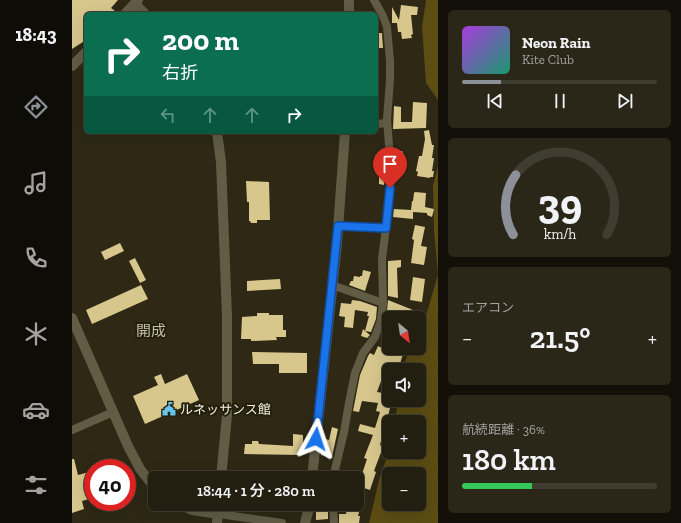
<!DOCTYPE html>
<html lang="ja">
<meta charset="utf-8">
<style>
:root{--surface:#221e10;--page:#2a2719;--text:#f1f3f6;--muted:#a2a29f;--line:#3f3c30;--accent:#8c9099}
body{margin:0;font-family:"Zilla Slab","Noto Sans JP",serif;background:var(--page);color:var(--text);height:100vh;display:flex;flex-direction:column;font-size:15px;white-space:nowrap}
*{box-sizing:border-box;margin:0}
p{font-size:13px;color:var(--muted)}
.icon{flex:none;width:22px;height:22px;fill:none;stroke:currentColor;stroke-width:2;stroke-linecap:round;stroke-linejoin:round}
.map{position:relative;flex:1;overflow:hidden}
.panel{display:flex;flex-direction:column;gap:10px;padding:10px;background:#131009;width:243px}
.panel>*{flex:none}
.guide{position:absolute;left:12px;top:12px;width:294px;height:122px;border-radius:6px;box-shadow:0 4px 16px #0002,0 0 0 1px var(--line);background:#0b6e4f;color:#fff;overflow:hidden}
.needle{width:26px;rotate:151deg}
.fabs{position:absolute;left:310px;top:311px;display:grid;gap:8px}
.fabs a{display:grid;place-items:center;width:44px;height:44px;border-radius:6px;background:var(--surface);box-shadow:0 4px 16px #0002,0 0 0 1px var(--line);font-size:20px}
.speed{position:absolute;left:12px;top:459px;display:flex;gap:8px;font-size:20px;font-weight:700;text-align:center}
.speed>*{display:grid;place-content:center;width:52px;height:52px;border-radius:50%;background:var(--surface);box-shadow:0 4px 16px #0002,0 0 0 1px var(--line);line-height:1}
.speed .limit{border:6px solid #d22;background:#fff;color:#111}
.pin{position:absolute;display:grid;place-items:center;width:34px;height:34px;color:#fff;margin:-41px -17px;border-radius:50% 50% 50% 0;rotate:-45deg;box-shadow:0 0 4px #0007}
.pin .icon{rotate:45deg}
.me{position:absolute;width:44px;margin:-22px;rotate:5deg;stroke-linejoin:round;filter:drop-shadow(0 0 3px #0008)}
.turn{display:flex;align-items:center;gap:14px;height:84px;padding:0 12px;font-size:18px}
.turn .icon{width:52px;height:52px;stroke-width:2.5}
.turn b{display:block;font-size:28px;line-height:34px}
.lanes{display:flex;align-items:center;height:38px;padding:0 12px;background:#0003;justify-content:center;gap:20px;direction:ltr}
.lanes .off{opacity:.35}
.big{font-size:30px;font-weight:600;line-height:1.1}
.panel .widget{flex:1;display:flex;flex-direction:column;justify-content:center;gap:6px;min-width:0;padding:0 14px;border-radius:6px;background:var(--page)}
.panel .dial{align-items:center;gap:0}
.dial svg{height:104px;overflow:visible;fill:none;stroke:var(--line);stroke-width:7;stroke-linecap:round;text-anchor:middle}
.dial text{fill:var(--text);stroke:none}
.song{display:flex;align-items:center;gap:12px}
.cover{width:48px;height:48px;border-radius:6px;background:linear-gradient(135deg,hsl(280 70% 55%),hsl(160 70% 35%))}
.played{height:4px;border-radius:2px;background:linear-gradient(90deg,var(--accent) 20%,var(--line) 20%)}
.keys{display:flex;justify-content:space-around;direction:ltr}
.heat{display:flex;justify-content:space-between;align-items:center;font-size:22px;direction:ltr}
.charge{height:6px;border-radius:3px;background:linear-gradient(90deg,#34c759 36%,var(--line) 0)}
.trip{position:absolute;left:76px;top:471px;width:216px;height:40px;border-radius:6px;background:var(--surface);box-shadow:0 4px 16px #0002,0 0 0 1px var(--line);font-weight:600;line-height:40px;text-align:center}
main{display:flex;flex:1;min-height:0}
.dock{display:flex;flex-direction:column;width:72px;justify-content:space-around;align-items:center;background:#0e0c06;color:var(--muted)}
.dock .icon{width:28px;height:28px}
.dock .active{color:var(--accent)}
.dock b{font-size:18px;color:var(--text)}
.map>svg:first-child{display:block}
</style>
<main>
<nav class="dock">
<b>18:43</b>
<svg class="icon active" aria-label="directions" viewBox="0 0 24 24"><path d="M12 3l9 9-9 9-9-9zM9 14v-3h6M13 9l2 2-2 2"/></svg>
<svg class="icon" aria-label="music" viewBox="0 0 24 24"><path d="M9 18V5l10-2v13"/><circle cx="6" cy="18" r="3"/><circle cx="16" cy="16" r="3"/></svg>
<svg class="icon" aria-label="phone" viewBox="0 0 24 24"><path d="M5 4h4l2 5-3 2q2 4 5 5l2-3 5 2v4C11 20 4 13 5 4z"/></svg>
<svg class="icon" aria-label="climate" viewBox="0 0 24 24"><path d="M12 3v18M4 7l16 10M4 17L20 7"/></svg>
<svg class="icon" aria-label="car" viewBox="0 0 24 24"><path d="M5 17H2v-5l4-1 3-4h7l3 4 3 1v5h-3M9 17h6M6 11h13"/><circle cx="7" cy="17" r="2"/><circle cx="17" cy="17" r="2"/></svg>
<svg class="icon" aria-label="filters" viewBox="0 0 24 24"><path d="M4 7h16M4 17h16"/><circle cx="9" cy="7" r="2"/><circle cx="15" cy="17" r="2"/></svg>
</nav>
<div class="map">
<svg width="366" height="523" viewBox="0 0 366 523">
<rect width="100%" height="100%" fill="#2e2815"/>
<g fill="#5c4d13" fill-rule="evenodd">
<path d="M 354,0 L 366,0 L 366,100 L 354,83 L 350,27 Z"/>
<path d="M 366,166 L 366,275 L 362,231 L 361,186 Z"/>
<path d="M 366,275 L 366,523 L 297,523 L 307,480 L 317,451 L 317,452 L 347,452 L 347,422 L 323,422 L 326,400 L 347,400 L 347,370 L 330,370 L 338,348 L 347,348 L 347,339 ZM 317,474 L 347,474 L 347,504 L 317,504 Z"/>
</g>
<g fill="#d7c78d">
<path d="M 0,0 L 46,0 L 39,8 L 47,14 L 14,14 L 14,40 L 0,49 Z"/>
<path d="M 329,5 L 346,7 L 345,15 L 339,15 L 341,34 L 339,35 L 340,38 L 330,39 L 329,32 L 326,32 L 325,23 L 320,23 L 320,7 L 327,20 Z"/>
<path d="M 304,33 L 310,33 L 311,48 L 304,48 Z"/>
<path d="M 341,102 L 355,103 L 354,128 L 321,129 L 322,106 L 329,107 L 329,122 L 340,122 Z"/>
<path d="M 357,130 L 360,145 L 362,145 L 360,158 L 362,158 L 360,171 L 362,171 L 361,177 L 358,177 L 358,178 L 345,176 L 346,172 L 344,171 L 347,156 L 350,156 L 353,139 L 352,131 Z"/>
<path d="M 323,151 L 330,151 L 331,152 L 331,166 L 328,166 L 328,178 L 324,178 Z"/>
<path d="M 307,162 L 313,163 L 312,185 L 307,184 Z"/>
<path d="M 174,181 L 197,182 L 198,220 L 185,220 L 185,223 L 179,223 L 178,221 L 177,221 L 177,202 L 175,202 Z"/>
<path d="M 343,192 L 354,193 L 353,207 L 362,209 L 360,217 L 355,215 L 355,213 L 341,212 L 341,219 L 321,217 L 322,209 L 339,210 L 340,201 L 341,201 L 342,193 Z"/>
<path d="M 343,225 L 353,227 L 349,246 L 355,247 L 352,265 L 339,263 L 342,240 L 340,239 Z"/>
<path d="M 48,243 L 52,251 L 33,260 L 29,252 Z"/>
<path d="M 63,258 L 74,280 L 68,283 L 57,261 Z"/>
<path d="M 329,260 L 329,267 L 325,268 L 326,298 L 316,296 L 316,261 Z"/>
<path d="M 291,270 L 299,272 L 293,291 L 277,285 L 279,281 L 281,281 L 282,276 L 288,277 L 288,276 L 290,276 Z"/>
<path d="M 341,277 L 353,279 L 350,302 L 338,300 Z"/>
<path d="M 208,279 L 209,289 L 175,291 L 175,281 Z"/>
<path d="M 69,285 L 76,299 L 20,324 L 14,310 Z"/>
<path d="M 280,300 L 288,301 L 305,307 L 304,319 L 299,332 L 293,331 L 298,335 L 295,338 L 289,336 L 291,329 L 293,331 L 297,316 L 295,316 L 296,312 L 283,310 L 281,328 L 272,327 L 273,317 L 267,316 L 269,303 L 279,304 Z"/>
<path d="M 316,300 L 341,310 L 340,315 L 328,313 L 327,318 L 317,318 L 317,336 L 310,334 L 314,321 Z"/>
<path d="M 185,313 L 197,313 L 197,315 L 211,315 L 211,330 L 214,330 L 214,337 L 204,337 L 205,340 L 179,341 L 179,339 L 169,339 L 170,317 L 185,316 Z"/>
<path d="M 306,346 L 321,354 L 323,348 L 333,348 L 326,370 L 317,370 L 317,375 L 312,373 L 305,392 L 317,394 L 317,400 L 320,400 L 316,416 L 318,417 L 316,425 L 313,424 L 308,445 L 311,447 L 302,471 L 304,472 L 298,490 L 286,486 L 295,459 L 292,458 L 301,435 L 286,431 L 288,424 L 303,428 L 308,412 L 304,411 L 306,403 L 290,401 L 287,412 L 281,411 L 288,375 L 296,356 L 298,353 L 302,355 Z"/>
<path d="M 180,352 L 235,353 L 235,373 L 207,373 L 207,364 L 181,364 Z"/>
<path d="M 89,374 L 93,384 L 115,374 L 127,400 L 73,424 L 61,396 L 86,385 L 82,377 Z"/>
<path d="M 260,427 L 266,429 L 260,457 L 249,455 L 250,445 L 252,446 L 254,439 L 257,440 Z"/>
<path d="M 221,434 L 231,435 L 231,455 L 172,454 L 173,444 L 180,444 L 180,441 L 186,441 L 187,444 L 221,446 Z"/>
<path d="M 0,459 L 2,459 L 6,475 L 21,471 L 21,498 L 10,501 L 12,509 L 0,513 Z"/>
<path d="M 276,504 L 289,504 L 286,516 L 288,516 L 287,523 L 267,523 L 267,514 L 274,514 Z"/>
<path d="M 252,506 L 253,509 L 256,509 L 256,519 L 244,520 L 244,507 Z"/>
</g>
<g fill="none" stroke-linecap="round" stroke-linejoin="round">
<g stroke="#625c45" stroke-width="8">
<path d="M 304,124 L 315,123"/>
<path d="M 266,226 L 314,228"/>
<path d="M 260,285 L 311,303"/>
<path d="M 0,430 L 41,412"/>
<path d="M 261,478 L 272,432 L 277,403 L 283,373 L 291,353 L 303,337 L 309,320 L 311,303 L 310,259 L 317,204 L 319,172 L 315,119 L 318,80 L 318,61 L 315,27 L 311,16 L 302,0"/>
<path d="M 261,504 L 262,523"/>
<path d="M 147,514 L 210,523"/>
</g>
<g stroke="#625c45" stroke-width="10">
<path d="M 63,4 L 73,14"/>
<path d="M 53,14 L 66,0"/>
<path d="M 277,14 L 277,0"/>
<path d="M 0,66 L 14,52"/>
<path d="M 145,132 L 149,162 L 155,316 L 155,415 L 149,478"/>
<path d="M 0,318 L 56,446 L 68,469 L 83,488"/>
<path d="M 240,478 L 265,243 L 273,132"/>
<path d="M 106,504 L 120,510 L 147,514"/>
<path d="M 145,523 L 147,504"/>
<path d="M 233,523 L 238,504"/>
</g>
</g>
<g fill="none" stroke-linecap="round" stroke-linejoin="round">
<g stroke="#114b97" stroke-width="10">
<path id="route" d="M 244,439 L 266,226 L 314,228 L 318,188"/>
</g>
<use href="#route" stroke="#1a73e8" stroke-width="7"/>
</g>
<defs>
<g id="civic-bare" transform="scale(1.08)"><path d="M-.6-6.5H3V-4.5H.6V-3L4-1V1h2V6H-6V1h2V-1L-.6-3ZM-1.2 2.5V6h2.4V2.5Z" fill="#65c5ee" stroke="#241f0b" stroke-width="2.5" paint-order="stroke"/></g>
</defs>
<g fill-rule="evenodd">
<use href="#civic-bare" x="97" y="409"/>
</g>
<g text-anchor="middle" stroke-width="4" stroke-linejoin="round" paint-order="stroke">
<g font-size="13" fill="#f2efe3" stroke="#241f0b" text-anchor="start">
<text x="108" y="414">ルネッサンス館</text>
</g>
<g font-size="15" fill="#c5bfa7" stroke="#241f0b">
<text x="79" y="336">開成</text>
</g>
</g>
</svg>
<div class="fabs">
<a><svg class="needle" viewBox="-14 -14 28 28"><path d="M0-13l5 13h-10z" fill="#e53935"/><path d="M0 13l5-13h-10z" fill="#a2a29f"/></svg></a>
<a><svg class="icon" aria-label="sound" viewBox="0 0 24 24"><path d="M4 9h4l5-4v14l-5-4H4zM17 9q2 3 0 6"/></svg></a>
<a>+</a>
<a>−</a>
</div>
<div class="speed"><div class="limit">40</div></div>
<div class="pin" style="left:318px;top:188px;background:#d93025"><svg class="icon" aria-label="arrive" viewBox="0 0 24 24"><path d="M6 21V4h12l-3 4 3 4H6"/></svg></div>
<svg class="me" style="left:244px;top:439px" viewBox="-20 -20 40 40"><path d="M0-17L14 15 0 8-14 15z" fill="#1a73e8" stroke="#fff" stroke-width="4"/></svg>
<div class="trip">18:44 · 1 分 · 280 m</div>
<div class="guide">
<div class="turn"><svg class="icon" aria-label="right" viewBox="0 0 24 24"><path d="M7 20v-9h11M14 6l5 5-5 5"/></svg><div><b>200 m</b>右折</div></div>
<div class="lanes"><svg class="icon off" aria-label="left" viewBox="0 0 24 24"><path d="M17 20v-9H6M10 6l-5 5 5 5"/></svg><svg class="icon off" aria-label="ahead" viewBox="0 0 24 24"><path d="M12 20V5M6 11l6-6 6 6"/></svg><svg class="icon off" aria-label="ahead" viewBox="0 0 24 24"><path d="M12 20V5M6 11l6-6 6 6"/></svg><svg class="icon" aria-label="right" viewBox="0 0 24 24"><path d="M7 20v-9h11M14 6l5 5-5 5"/></svg></div>
</div>
</div>
<section class="panel">
<div class="widget">
<div class="song"><i class="cover"></i><div><b>Neon Rain</b><p>Kite Club</p></div></div>
<div class="played"></div>
<div class="keys"><svg class="icon" aria-label="previous" viewBox="0 0 24 24"><path d="M18 5L8 12l10 7zM5 5v14"/></svg><svg class="icon" aria-label="pause" viewBox="0 0 24 24"><path d="M8 5v14M16 5v14"/></svg><svg class="icon" aria-label="next" viewBox="0 0 24 24"><path d="M6 5l10 7-10 7zM19 5v14"/></svg></div>
</div>
<div class="widget dial"><svg viewBox="0 0 100 80">
<path d="M14 69A42 42 0 1 1 86 69"/>
<path d="M14 69A42 42 0 0 1 16 23" stroke="#8c9099"/>
<text x="50" y="56" font-size="32" font-weight="700">39</text>
<text x="50" y="72" font-size="11">km/h</text>
</svg></div>
<div class="widget"><p>エアコン</p>
<div class="heat"><a>−</a><b class="big">21.5°</b><a>+</a></div>
</div>
<div class="widget"><p>航続距離 · 36%</p><b class="big">180 km</b><div class="charge"></div></div>
</section>
</main>
